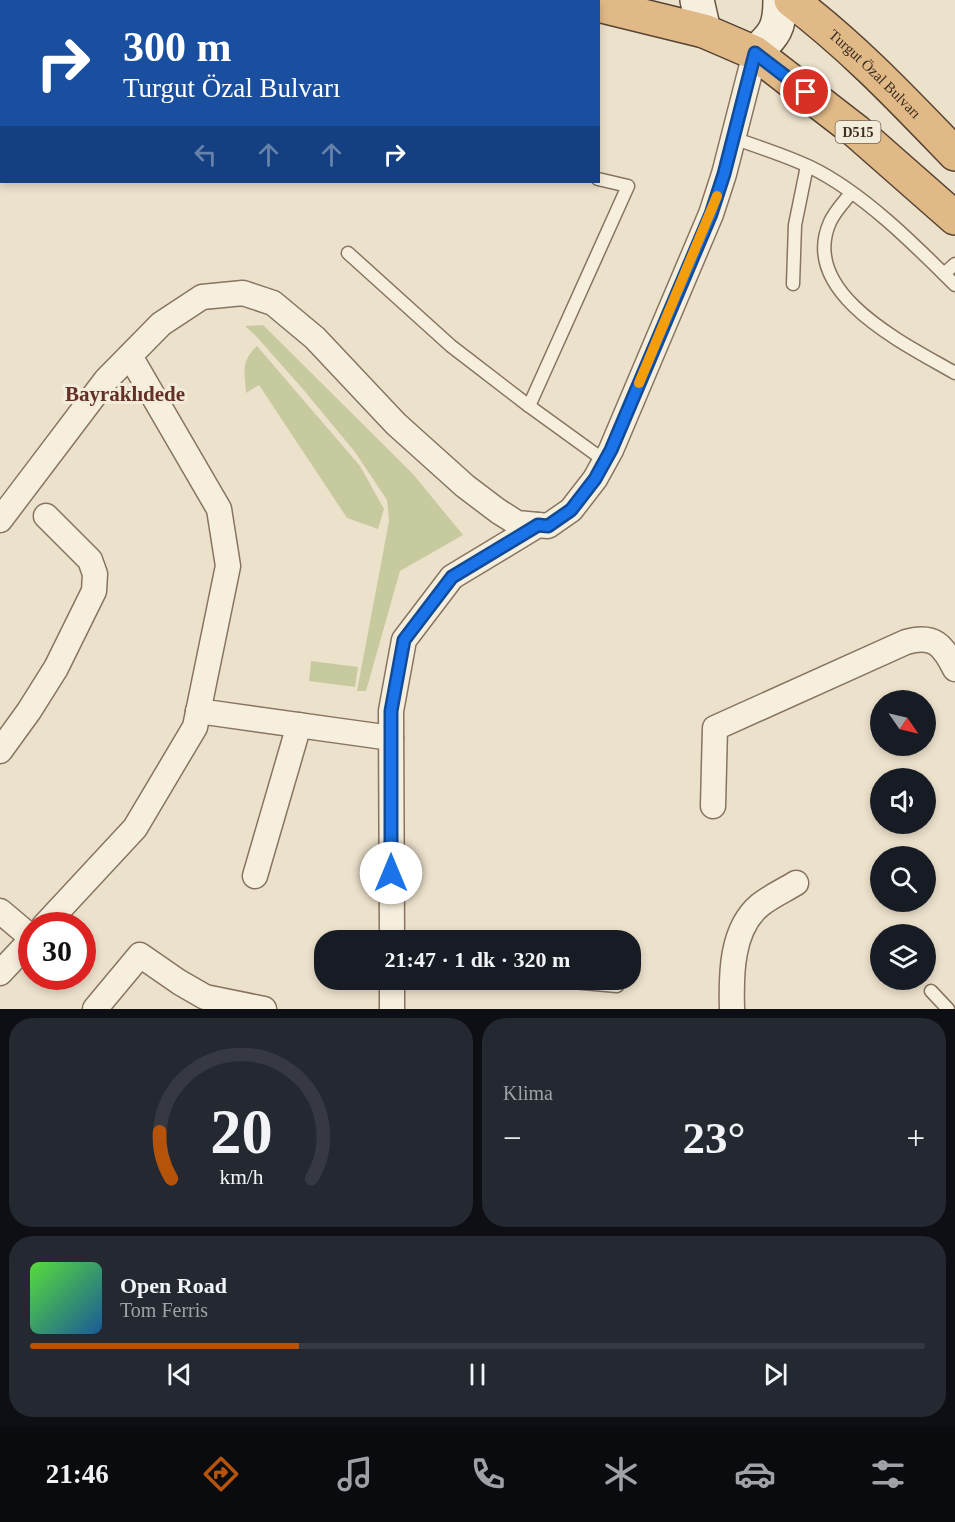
<!DOCTYPE html>
<html lang="tr">
<meta charset="utf-8">
<style>
:root{--surface:#171b24;--page:#242831;--text:#f1f3f6;--muted:#9ea1a6;--line:#363941;--accent:#b45309}
body{margin:0;font-family:"Times New Roman",serif;background:var(--page);color:var(--text);height:100vh;display:flex;flex-direction:column;font-size:22px;white-space:nowrap}
*{box-sizing:border-box;margin:0}
p{font-size:20px;color:var(--muted)}
.icon{flex:none;width:33px;height:33px;fill:none;stroke:currentColor;stroke-width:2;stroke-linecap:round;stroke-linejoin:round}
.map{position:relative;height:1009px;overflow:hidden}
.side{display:flex;flex-direction:column;gap:9px;padding:9px;background:#0d0f14;flex:1}
.side>*{flex:none}
.hud{position:absolute;left:0px;top:0px;width:600px;height:183px;box-shadow:0 3px 9px #0003;background:#1a4fa0;color:#fff;overflow:hidden}
.needle{width:39px;rotate:124deg}
.controls{position:absolute;left:870px;top:690px;display:grid;gap:12px}
.controls a{display:grid;place-items:center;width:66px;height:66px;border-radius:50%;background:var(--surface);box-shadow:0 3px 9px #0003;font-size:30px}
.speed{position:absolute;left:18px;top:912px;display:flex;gap:12px;font-size:30px;font-weight:700;text-align:center}
.speed>*{display:grid;place-content:center;width:78px;height:78px;border-radius:50%;background:var(--surface);box-shadow:0 3px 9px #0003;line-height:1}
.speed .limit{border:9px solid #d22;background:#fff;color:#111}
.pin{position:absolute;display:grid;place-items:center;width:51px;height:51px;color:#fff;margin:-26px;border:3px solid #fff;border-radius:50%;box-shadow:0 2px 6px #0007}
.me{position:absolute;width:66px;margin:-33px;rotate:0deg;stroke-linejoin:round;filter:drop-shadow(0 0 4px #0008)}
.turn{display:flex;align-items:center;gap:21px;height:126px;padding:0 24px;font-size:27px}
.turn .icon{width:78px;height:78px;stroke-width:2.5}
.turn b{display:block;font-size:42px;line-height:51px}
.lanes{display:flex;align-items:center;height:57px;padding:0 24px;background:#0003;justify-content:center;gap:30px;direction:ltr}
.lanes .off{opacity:.35}
.big{font-size:45px;font-weight:800;line-height:1.1}
.side .card{flex:1;display:flex;flex-direction:column;justify-content:center;gap:9px;min-width:0;padding:0 21px;border-radius:24px;background:var(--page)}
.side .dial{align-items:center;gap:0}
.dial svg{height:156px;overflow:visible;fill:none;stroke:var(--line);stroke-width:7;stroke-linecap:round;text-anchor:middle}
.dial text{fill:var(--text);stroke:none}
.song{display:flex;align-items:center;gap:18px}
.cover{width:72px;height:72px;border-radius:9px;background:linear-gradient(135deg,hsl(110 70% 55%),hsl(210 70% 35%))}
.played{height:6px;border-radius:3px;background:linear-gradient(90deg,var(--accent) 30%,var(--line) 30%)}
.keys{display:flex;justify-content:space-around;direction:ltr}
.heat{display:flex;justify-content:space-between;align-items:center;font-size:33px;direction:ltr}
.side .tiles{flex:1;display:grid;gap:9px;grid-template-columns:1fr 1fr}
.card:last-child{grid-column:span 2}
.trip{position:absolute;left:314px;top:930px;width:327px;height:60px;border-radius:24px;background:var(--surface);box-shadow:0 3px 9px #0003;font-weight:800;line-height:60px;text-align:center}
.tab-bar{display:flex;height:96px;justify-content:space-around;align-items:center;background:#090b0e;color:var(--muted)}
.tab-bar .icon{width:42px;height:42px}
.tab-bar .active{color:var(--accent)}
.tab-bar b{font-size:27px;color:var(--text)}
.map>svg:first-child{display:block}
</style>
<div class="map">
<svg width="955" height="1009" viewBox="0 0 955 1009">
<rect width="100%" height="100%" fill="#ece1cb"/>
<g fill="#c7ca9f">
<path d="M 263,325 L 413,474 L 463,535 L 400,571 L 366,691 L 357,691 L 389,521 L 387,500 L 355,452 L 302,388 L 255,335 L 245,326 Z"/>
<path d="M 257,346 L 360,466 L 384,509 L 378,529 L 347,518 L 259,385 L 246,393 C 245,372 240,362 257,346 Z"/>
<path d="M 311,661 L 358,667 L 355,687 L 309,681 Z"/>
</g>
<g fill="none" stroke-linecap="round" stroke-linejoin="round">
<g stroke="#887460" stroke-width="15">
<g id="service">
<path d="M 733,138 C 758,147 785,155 810,167 C 862,192 914,244 955,285"/>
<path d="M 851,193 C 844,202 835,211 830,222 C 798,294 907,345 955,373"/>
<path d="M 348,253 L 451,346 L 529,406 L 605,461"/>
<path d="M 944,274 L 955,264"/>
<path d="M 793,284 L 795,225 L 807,166"/>
<path d="M 529,406 L 628,186 L 598,179"/>
<path d="M 550,980 L 617,986"/>
<path d="M 931,991 L 948,1009"/>
</g>
</g>
<g stroke="#887460" stroke-width="27">
<g id="minor">
<path d="M 0,520 L 106,380 L 161,324 L 202,297 L 243,293 L 273,303 L 315,338 L 396,424 L 465,486 L 498,511 L 517,523 L 548,526 L 571,510 L 595,479 L 611,450 L 711,214 L 724,174 L 755,53"/>
<path d="M 198,711 L 391,738"/>
<path d="M 0,751 L 29,711 L 56,668 L 94,591 L 95,574 L 90,560 L 46,516"/>
<path d="M 713,806 L 715,728 L 906,642 C 934,634 943,645 955,669"/>
<path d="M 255,876 L 299,725"/>
<path d="M 0,911 L 32,938"/>
<path d="M 44,926 L 135,828 L 195,727 L 228,566 L 219,509 L 130,356"/>
<path d="M 392,940 L 391,711 L 404,640 L 452,577 L 538,525"/>
<path d="M 0,973 L 32,939"/>
<path d="M 392,980 L 392,1009"/>
<path d="M 95,1009 L 140,955 L 179,982 L 205,997 L 264,1009"/>
<path d="M 732,1009 C 731,975 731,929 760,905 C 771,896 785,890 796,883"/>
</g>
</g>
<g stroke="#6a5543" stroke-width="36">
<g id="secondary">
<path d="M 697,0 L 704,31"/>
<path d="M 755,53 C 775,34 780,28 780,0"/>
</g>
</g>
<g stroke="#574334" stroke-width="36">
<g id="trunk">
<path d="M 564,0 L 574,2"/>
<path id="s1" d="M 791,0 C 852,46 902,99 955,154"/>
<path d="M 598,5 L 704,31 L 755,53 L 856,131 L 955,218"/>
</g>
</g>
<use href="#service" stroke="#f7efde" stroke-width="12"/>
<use href="#minor" stroke="#f7efde" stroke-width="24"/>
<use href="#secondary" stroke="#f7efde" stroke-width="33"/>
<use href="#trunk" stroke="#e0b986" stroke-width="33"/>
</g>
<g fill="none" stroke-linecap="round" stroke-linejoin="round">
<g stroke="#114b97" stroke-width="15">
<path id="route" d="M 391,873 L 391,711 L 404,640 L 452,577 L 538,525 L 548,526 L 571,510 L 595,479 L 611,450 L 711,214 L 724,174 L 755,53 L 806,92"/>
</g>
<use href="#route" stroke="#1a73e8" stroke-width="10"/>
<path stroke="#f59e0b" stroke-width="10" d="M 639,383 L 717,196"/>
</g>
<g text-anchor="middle" stroke-width="6" stroke-linejoin="round" paint-order="stroke">
<rect fill="#f4ecda" stroke="#726659" stroke-width="1.5" x="835.5" y="121" width="45" height="22" rx="4.5"/>
<g font-size="14" font-weight="bold" fill="#3a2d22">
<text x="858" y="137">D515</text>
</g>
<g font-size="15" fill="#3a2d22" stroke="#f4ecda">
<text dy="5" stroke="none"><textPath href="#s1" startOffset="112">Turgut Özal Bulvarı</textPath></text>
</g>
<g font-size="21" font-weight="bold" fill="#643025" stroke="#f4ecda">
<text x="125" y="401">Bayraklıdede</text>
</g>
</g>
</svg>
<div class="controls">
<a><svg class="needle" viewBox="-14 -14 28 28"><path d="M0-13l5 13h-10z" fill="#e53935"/><path d="M0 13l5-13h-10z" fill="#9ea1a6"/></svg></a>
<a><svg class="icon" aria-label="sound" viewBox="0 0 24 24"><path d="M4 9h4l5-4v14l-5-4H4zM17 9q2 3 0 6"/></svg></a>
<a><svg class="icon" aria-label="search" viewBox="0 0 24 24"><circle cx="10" cy="10" r="6"/><path d="M15 15l6 6"/></svg></a>
<a><svg class="icon" aria-label="layers" viewBox="0 0 24 24"><path d="M12 4l9 5-9 5-9-5zM3 14l9 5 9-5"/></svg></a>
</div>
<div class="speed"><div class="limit">30</div></div>
<div class="pin" style="left:806px;top:92px;background:#d93025"><svg class="icon" aria-label="arrive" viewBox="0 0 24 24"><path d="M6 21V4h12l-3 4 3 4H6"/></svg></div>
<svg class="me" style="left:391px;top:873px" viewBox="-20 -20 40 40"><circle r="19" fill="#fff"/><path d="M0-13L10 11 0 6-10 11z" fill="#1a73e8"/></svg>
<div class="trip">21:47 · 1 dk · 320 m</div>
<div class="hud">
<div class="turn"><svg class="icon" aria-label="right" viewBox="0 0 24 24"><path d="M7 20v-9h11M14 6l5 5-5 5"/></svg><div><b>300 m</b>Turgut Özal Bulvarı</div></div>
<div class="lanes"><svg class="icon off" aria-label="left" viewBox="0 0 24 24"><path d="M17 20v-9H6M10 6l-5 5 5 5"/></svg><svg class="icon off" aria-label="ahead" viewBox="0 0 24 24"><path d="M12 20V5M6 11l6-6 6 6"/></svg><svg class="icon off" aria-label="ahead" viewBox="0 0 24 24"><path d="M12 20V5M6 11l6-6 6 6"/></svg><svg class="icon" aria-label="right" viewBox="0 0 24 24"><path d="M7 20v-9h11M14 6l5 5-5 5"/></svg></div>
</div>
</div>
<section class="side">
<div class="tiles">
<div class="card dial"><svg viewBox="0 0 100 80">
<path d="M14 69A42 42 0 1 1 86 69"/>
<path d="M14 69A42 42 0 0 1 8 45" stroke="#b45309"/>
<text x="50" y="56" font-size="32" font-weight="700">20</text>
<text x="50" y="72" font-size="11">km/h</text>
</svg></div>
<div class="card"><p>Klima</p>
<div class="heat"><a>−</a><b class="big">23°</b><a>+</a></div>
</div>
<div class="card">
<div class="song"><i class="cover"></i><div><b>Open Road</b><p>Tom Ferris</p></div></div>
<div class="played"></div>
<div class="keys"><svg class="icon" aria-label="previous" viewBox="0 0 24 24"><path d="M18 5L8 12l10 7zM5 5v14"/></svg><svg class="icon" aria-label="pause" viewBox="0 0 24 24"><path d="M8 5v14M16 5v14"/></svg><svg class="icon" aria-label="next" viewBox="0 0 24 24"><path d="M6 5l10 7-10 7zM19 5v14"/></svg></div>
</div>
</div>
</section>
<nav class="tab-bar">
<b>21:46</b>
<svg class="icon active" aria-label="directions" viewBox="0 0 24 24"><path d="M12 3l9 9-9 9-9-9zM9 14v-3h6M13 9l2 2-2 2"/></svg>
<svg class="icon" aria-label="music" viewBox="0 0 24 24"><path d="M9 18V5l10-2v13"/><circle cx="6" cy="18" r="3"/><circle cx="16" cy="16" r="3"/></svg>
<svg class="icon" aria-label="phone" viewBox="0 0 24 24"><path d="M5 4h4l2 5-3 2q2 4 5 5l2-3 5 2v4C11 20 4 13 5 4z"/></svg>
<svg class="icon" aria-label="climate" viewBox="0 0 24 24"><path d="M12 3v18M4 7l16 10M4 17L20 7"/></svg>
<svg class="icon" aria-label="car" viewBox="0 0 24 24"><path d="M5 17H2v-5l4-1 3-4h7l3 4 3 1v5h-3M9 17h6M6 11h13"/><circle cx="7" cy="17" r="2"/><circle cx="17" cy="17" r="2"/></svg>
<svg class="icon" aria-label="filters" viewBox="0 0 24 24"><path d="M4 7h16M4 17h16"/><circle cx="9" cy="7" r="2"/><circle cx="15" cy="17" r="2"/></svg>
</nav>
